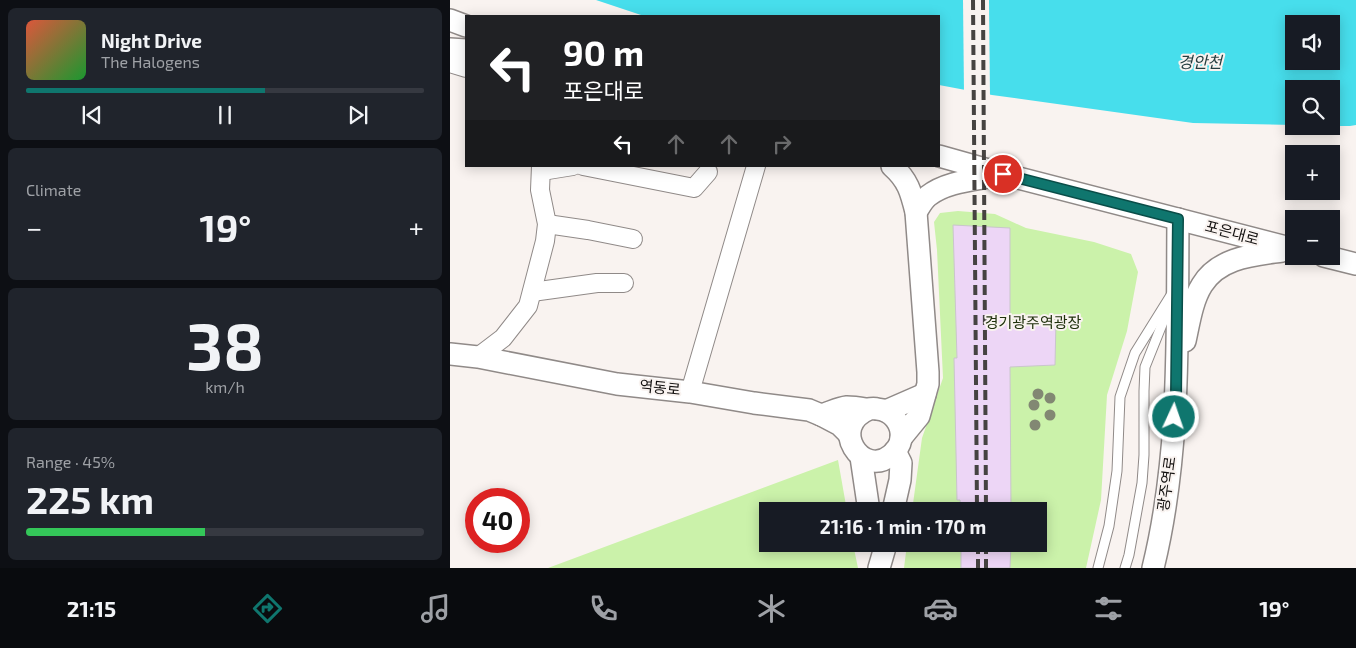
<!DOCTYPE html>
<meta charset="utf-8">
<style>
:root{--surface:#171b24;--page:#20242c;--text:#f1f3f6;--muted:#9ea1a6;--line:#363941;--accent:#0f766e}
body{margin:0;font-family:"Exo 2","Noto Sans KR",sans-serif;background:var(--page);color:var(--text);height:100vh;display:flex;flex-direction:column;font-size:19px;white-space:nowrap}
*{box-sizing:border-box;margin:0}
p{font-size:16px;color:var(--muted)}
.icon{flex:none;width:28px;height:28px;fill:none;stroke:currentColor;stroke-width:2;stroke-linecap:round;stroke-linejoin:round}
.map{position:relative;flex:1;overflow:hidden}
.sheet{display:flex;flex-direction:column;gap:8px;padding:8px;background:#0d0f14;width:450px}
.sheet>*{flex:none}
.banner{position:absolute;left:15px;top:15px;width:475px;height:152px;border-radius:0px;box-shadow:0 2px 12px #0003;background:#202124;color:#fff;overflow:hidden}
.controls{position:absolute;left:835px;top:15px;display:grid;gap:10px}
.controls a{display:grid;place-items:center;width:55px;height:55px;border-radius:0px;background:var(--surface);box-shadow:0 2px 12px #0003;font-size:25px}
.speed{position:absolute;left:15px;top:488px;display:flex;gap:10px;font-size:25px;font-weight:700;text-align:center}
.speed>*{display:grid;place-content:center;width:65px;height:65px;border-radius:50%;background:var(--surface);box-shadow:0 2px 12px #0003;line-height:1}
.speed .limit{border:8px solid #d22;background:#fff;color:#111}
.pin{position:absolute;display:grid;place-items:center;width:42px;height:42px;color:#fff;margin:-21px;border:2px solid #fff;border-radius:50%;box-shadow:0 1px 5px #0007}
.me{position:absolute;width:55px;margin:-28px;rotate:3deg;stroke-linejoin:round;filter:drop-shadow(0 0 4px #0008)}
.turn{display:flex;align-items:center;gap:18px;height:105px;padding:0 15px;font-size:22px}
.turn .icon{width:65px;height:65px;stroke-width:2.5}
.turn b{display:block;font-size:35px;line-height:42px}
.lanes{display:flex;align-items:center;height:48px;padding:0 15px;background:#0003;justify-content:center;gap:25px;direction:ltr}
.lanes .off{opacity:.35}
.big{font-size:38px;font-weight:700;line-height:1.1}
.sheet .tile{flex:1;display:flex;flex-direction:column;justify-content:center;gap:8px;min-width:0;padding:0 18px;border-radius:8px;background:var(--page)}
.sheet .dial{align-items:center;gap:0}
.dial b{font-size:65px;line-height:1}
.song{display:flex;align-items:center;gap:15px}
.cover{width:60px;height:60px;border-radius:8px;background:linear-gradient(135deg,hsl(10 70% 55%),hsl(130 70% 35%))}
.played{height:5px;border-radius:2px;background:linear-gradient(90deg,var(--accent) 60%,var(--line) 60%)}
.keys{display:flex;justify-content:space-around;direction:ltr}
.heat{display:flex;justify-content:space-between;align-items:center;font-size:28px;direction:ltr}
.charge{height:8px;border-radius:4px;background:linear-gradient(90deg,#34c759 45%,var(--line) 0)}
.trip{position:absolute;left:309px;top:502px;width:288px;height:50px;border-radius:0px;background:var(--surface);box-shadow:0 2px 12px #0003;font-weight:700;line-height:50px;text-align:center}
.menu{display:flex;height:80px;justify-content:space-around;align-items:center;background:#090b0e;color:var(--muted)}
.menu .icon{width:35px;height:35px}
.menu .on{color:var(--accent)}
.menu b{font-size:22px;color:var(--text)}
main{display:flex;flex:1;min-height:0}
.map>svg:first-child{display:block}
</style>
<main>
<section class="sheet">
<div class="tile">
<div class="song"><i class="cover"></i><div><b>Night Drive</b><p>The Halogens</p></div></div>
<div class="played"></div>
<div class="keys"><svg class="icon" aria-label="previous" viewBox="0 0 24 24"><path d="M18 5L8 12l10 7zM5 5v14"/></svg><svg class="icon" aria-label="pause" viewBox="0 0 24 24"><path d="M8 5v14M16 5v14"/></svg><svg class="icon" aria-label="next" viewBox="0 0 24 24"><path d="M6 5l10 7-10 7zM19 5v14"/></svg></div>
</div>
<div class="tile"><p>Climate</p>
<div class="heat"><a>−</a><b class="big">19°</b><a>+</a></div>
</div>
<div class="tile dial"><b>38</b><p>km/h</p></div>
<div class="tile"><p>Range · 45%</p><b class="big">225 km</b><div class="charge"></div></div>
</section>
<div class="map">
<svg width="906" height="568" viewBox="0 0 906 568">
<rect width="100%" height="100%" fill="#f9f3f0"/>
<g fill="#cbf2aa">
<path d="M 508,211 L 545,214 L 576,228 L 644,242 L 681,254 L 688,272 L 677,331 L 657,395 L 651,500 L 636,568 L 454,568 L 457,544 L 588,544 L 588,511 L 462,511 L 472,438 L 493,378 L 487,250 L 484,222 L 490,213 Z"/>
<path d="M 388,460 L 397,511 L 318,511 L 318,544 L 403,544 L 408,568 L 98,568 Z"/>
</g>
<path fill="#47deec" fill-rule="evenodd" d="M 146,0 L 906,0 L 906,125 L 900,126 L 881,126 L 881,89 L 844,89 L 844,125 L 743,123 L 542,95 L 489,85 L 489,16 L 194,16 ZM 844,24 L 881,24 L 881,61 L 844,61 Z"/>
<path fill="#f9f3f0" d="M 513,0 L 539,0 L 540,97 L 514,93 Z"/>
<g fill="#edd6f6" stroke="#c9c6cb">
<path d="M 503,225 L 560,228 L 560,321 L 606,320 L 605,365 L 560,367 L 561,511 L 511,511 L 510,500 L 507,500 L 504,358 L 507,358 Z"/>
<path d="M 511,544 L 561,544 L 560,568 L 511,568 Z"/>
</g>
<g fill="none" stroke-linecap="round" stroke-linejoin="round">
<g stroke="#908a88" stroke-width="11">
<g id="service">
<path d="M 648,568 L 659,526 L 667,471 L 670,397 L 685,353 L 723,292"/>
<path d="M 675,568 L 679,555 L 692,483 L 694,455 L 694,391 L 695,367 L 719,307"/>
</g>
</g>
<g stroke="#908a88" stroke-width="20">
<g id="minor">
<path d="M 0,63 L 16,68"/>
<path d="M 133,166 L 244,188 L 258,172"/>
<path d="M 92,171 L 123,166"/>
<path d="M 97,224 L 138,230 L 183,239"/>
<path d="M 82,292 L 147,283 L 174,283"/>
<path d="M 28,357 L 53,338 L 78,306 L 95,241 L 97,224 L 90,190 L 91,166"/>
<path d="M 240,392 L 306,166"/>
</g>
</g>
<g stroke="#908a88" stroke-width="24">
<g id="tertiary">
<path d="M 0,20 L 16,26"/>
<path d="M 0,49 L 16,50"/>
<path d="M 489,156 L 553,174 L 844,249"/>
<path d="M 442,166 C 458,180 461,192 466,212 L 478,372 L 478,384 L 469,416 L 451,438"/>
<path d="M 466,212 C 470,206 473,200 478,196 C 497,181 526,180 549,175"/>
<path d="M 874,256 L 906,264"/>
<path d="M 735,341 C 739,323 742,301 752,285 C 769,257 804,255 832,251"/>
<path d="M 0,354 L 28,357 L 167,384 L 240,392 L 304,403 L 359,410 L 371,415 L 390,425 L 399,434"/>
<path d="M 436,411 L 475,394"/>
<path d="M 371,415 C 379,413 388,408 397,407 C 403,407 410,408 416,409 C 420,409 424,408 427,409 C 442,410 453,424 451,439 C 450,445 446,451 441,455 C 413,479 377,427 419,409"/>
<path d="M 411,457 L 419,511"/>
<path d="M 443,511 L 450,480 L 451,463 L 445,451"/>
<path d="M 429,568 L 436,544"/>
<path d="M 703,568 C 731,454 727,335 728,219"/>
</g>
</g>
<use href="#service" stroke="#fff" stroke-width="9"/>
<use href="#minor" stroke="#fff" stroke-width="18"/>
<use href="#tertiary" stroke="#fff" stroke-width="21"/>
<g stroke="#464341" stroke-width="4" stroke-dasharray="10 5" stroke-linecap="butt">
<path d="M 523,0 L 527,511"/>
<path d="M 533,0 L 536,511"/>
<path d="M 528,544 L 528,568"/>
<path d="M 536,544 L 536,568"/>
</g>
</g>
<g fill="#828873">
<circle cx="588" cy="394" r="5.5"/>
<circle cx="600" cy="398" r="5.5"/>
<circle cx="584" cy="405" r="5.5"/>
<circle cx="600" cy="415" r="5.5"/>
<circle cx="585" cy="425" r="5.5"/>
</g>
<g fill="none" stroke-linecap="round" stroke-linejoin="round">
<g stroke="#0a4d48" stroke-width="12">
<path id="route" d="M 553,174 L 728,219 L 726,397 L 724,417"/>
</g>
<use href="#route" stroke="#0f766e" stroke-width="9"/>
</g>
<g text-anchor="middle" stroke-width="4" stroke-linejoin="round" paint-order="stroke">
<g font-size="15" fill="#12100f" stroke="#f9f3f0">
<text transform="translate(782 233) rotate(15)" y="5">포은대로</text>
<text transform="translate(210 388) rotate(6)" y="5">역동로</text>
<text transform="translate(717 484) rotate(-82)" y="5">광주역로</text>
</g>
<g font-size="15" fill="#20310d" stroke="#f9f3f0">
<text x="583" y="328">경기광주역광장</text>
</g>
<g font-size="16" font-style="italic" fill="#243d3f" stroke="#f9f3f0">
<text x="750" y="68">경안천</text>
</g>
</g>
</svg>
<div class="controls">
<a><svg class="icon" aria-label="sound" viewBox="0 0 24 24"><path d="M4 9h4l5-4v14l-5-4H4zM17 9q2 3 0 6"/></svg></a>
<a><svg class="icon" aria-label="search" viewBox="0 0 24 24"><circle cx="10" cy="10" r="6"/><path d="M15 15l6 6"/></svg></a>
<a>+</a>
<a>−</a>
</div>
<div class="speed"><div class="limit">40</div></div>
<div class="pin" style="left:553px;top:174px;background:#d93025"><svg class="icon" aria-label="arrive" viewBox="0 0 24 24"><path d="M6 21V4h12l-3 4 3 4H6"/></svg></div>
<svg class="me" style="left:724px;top:417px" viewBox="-20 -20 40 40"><circle r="17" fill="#0f766e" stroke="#fff" stroke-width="3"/><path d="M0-11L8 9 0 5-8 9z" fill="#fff"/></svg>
<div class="trip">21:16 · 1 min · 170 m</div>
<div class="banner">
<div class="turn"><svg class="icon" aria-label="left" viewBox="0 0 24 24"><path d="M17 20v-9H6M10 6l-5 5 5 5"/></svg><div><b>90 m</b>포은대로</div></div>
<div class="lanes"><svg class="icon" aria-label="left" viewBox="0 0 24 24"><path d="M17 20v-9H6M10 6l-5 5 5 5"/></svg><svg class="icon off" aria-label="ahead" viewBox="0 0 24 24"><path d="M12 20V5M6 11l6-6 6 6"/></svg><svg class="icon off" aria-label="ahead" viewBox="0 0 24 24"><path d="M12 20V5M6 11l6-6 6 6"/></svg><svg class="icon off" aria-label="right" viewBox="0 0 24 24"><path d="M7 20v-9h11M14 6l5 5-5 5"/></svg></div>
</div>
</div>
</main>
<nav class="menu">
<b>21:15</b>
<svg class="icon on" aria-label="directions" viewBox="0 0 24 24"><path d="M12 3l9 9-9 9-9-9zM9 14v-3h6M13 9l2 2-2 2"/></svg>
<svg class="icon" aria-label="music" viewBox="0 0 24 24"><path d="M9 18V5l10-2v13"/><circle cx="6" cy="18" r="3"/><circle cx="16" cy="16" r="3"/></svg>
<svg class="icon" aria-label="phone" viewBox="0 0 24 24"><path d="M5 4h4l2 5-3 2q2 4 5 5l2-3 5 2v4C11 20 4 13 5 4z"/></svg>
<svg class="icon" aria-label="climate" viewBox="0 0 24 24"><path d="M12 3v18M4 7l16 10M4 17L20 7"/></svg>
<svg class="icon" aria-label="car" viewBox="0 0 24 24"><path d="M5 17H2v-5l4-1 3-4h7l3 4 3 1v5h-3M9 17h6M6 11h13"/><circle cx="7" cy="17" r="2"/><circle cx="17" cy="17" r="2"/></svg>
<svg class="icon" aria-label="filters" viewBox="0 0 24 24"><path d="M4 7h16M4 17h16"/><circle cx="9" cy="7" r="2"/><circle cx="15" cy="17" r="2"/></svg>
<b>19°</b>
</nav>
